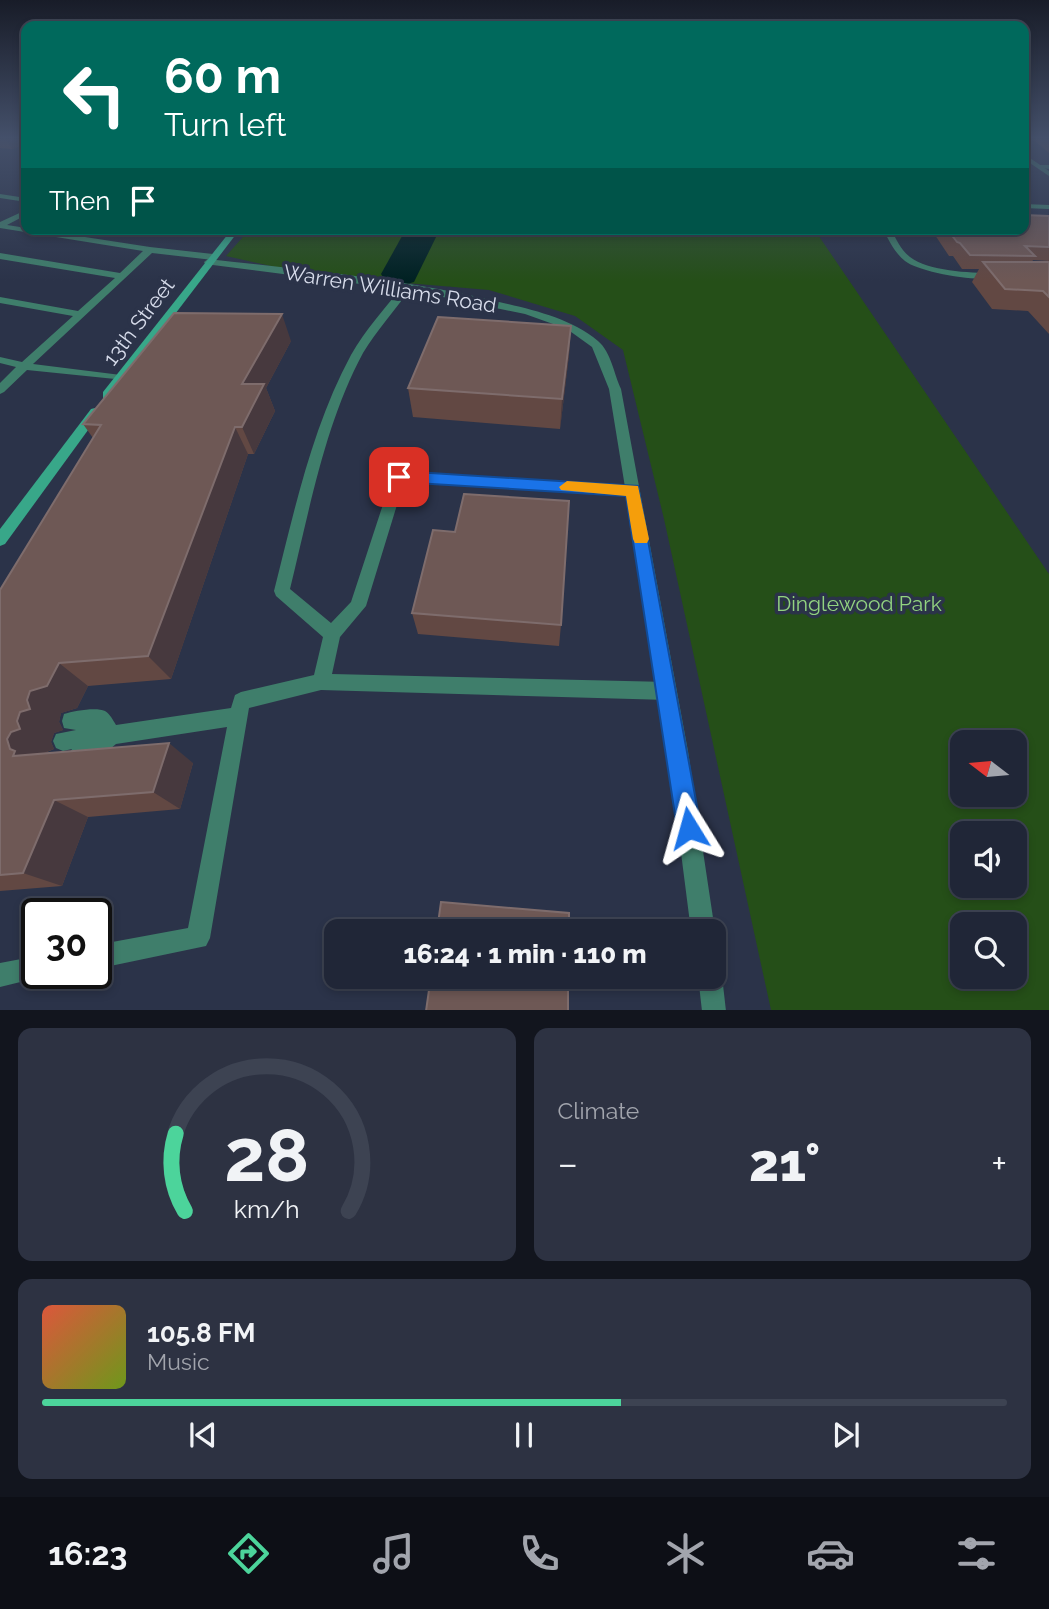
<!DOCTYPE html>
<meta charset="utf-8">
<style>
:root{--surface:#202637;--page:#2d3242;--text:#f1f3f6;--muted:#a2a5ad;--line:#3d4352;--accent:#4cd49b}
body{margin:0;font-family:Raleway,sans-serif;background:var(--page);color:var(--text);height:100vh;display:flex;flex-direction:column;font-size:26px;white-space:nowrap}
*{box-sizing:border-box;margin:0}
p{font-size:23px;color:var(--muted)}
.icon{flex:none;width:38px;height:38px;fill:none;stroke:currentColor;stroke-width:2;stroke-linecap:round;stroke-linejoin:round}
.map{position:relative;height:1010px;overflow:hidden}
.panel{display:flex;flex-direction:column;gap:18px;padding:18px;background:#12151e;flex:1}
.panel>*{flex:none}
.hud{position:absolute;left:21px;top:21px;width:1008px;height:214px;border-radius:14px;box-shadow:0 4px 10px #0003,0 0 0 2px var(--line);background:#00695c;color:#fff;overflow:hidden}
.needle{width:46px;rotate:286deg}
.controls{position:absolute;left:950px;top:730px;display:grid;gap:14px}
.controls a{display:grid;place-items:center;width:77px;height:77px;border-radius:14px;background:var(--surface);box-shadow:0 4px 10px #0003,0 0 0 2px var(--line);font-size:35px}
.speed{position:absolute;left:21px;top:898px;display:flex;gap:14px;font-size:35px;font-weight:700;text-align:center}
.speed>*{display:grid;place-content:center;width:91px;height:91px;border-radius:50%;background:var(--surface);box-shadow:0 4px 10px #0003,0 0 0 2px var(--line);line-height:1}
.speed .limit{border:4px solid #111;border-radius:10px;background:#fff;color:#111}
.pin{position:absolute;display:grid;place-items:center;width:60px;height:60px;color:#fff;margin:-30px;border-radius:14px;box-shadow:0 4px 10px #0006}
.me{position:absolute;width:77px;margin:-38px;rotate:352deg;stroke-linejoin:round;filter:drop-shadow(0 0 5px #0008)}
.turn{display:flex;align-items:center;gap:24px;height:147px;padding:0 28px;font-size:32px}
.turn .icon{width:91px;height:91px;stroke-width:2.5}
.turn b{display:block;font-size:49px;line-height:60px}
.then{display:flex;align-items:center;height:66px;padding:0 28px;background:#0003;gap:14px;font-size:26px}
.big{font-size:52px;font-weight:800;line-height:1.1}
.panel .card{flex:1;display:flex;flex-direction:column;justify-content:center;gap:10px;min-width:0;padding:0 24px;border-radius:14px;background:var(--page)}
.panel .dial{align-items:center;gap:0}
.dial svg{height:182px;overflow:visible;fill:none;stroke:var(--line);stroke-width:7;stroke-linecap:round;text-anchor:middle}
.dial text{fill:var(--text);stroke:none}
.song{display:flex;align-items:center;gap:21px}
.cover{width:84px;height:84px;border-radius:10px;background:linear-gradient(135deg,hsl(10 70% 55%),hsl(80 70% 35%))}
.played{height:7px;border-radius:4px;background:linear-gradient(90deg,var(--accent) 60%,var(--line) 60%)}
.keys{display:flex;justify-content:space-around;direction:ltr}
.heat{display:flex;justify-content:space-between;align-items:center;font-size:38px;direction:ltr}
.panel .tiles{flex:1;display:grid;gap:18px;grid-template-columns:1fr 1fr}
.card:last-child{grid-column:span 2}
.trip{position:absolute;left:324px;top:919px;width:402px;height:70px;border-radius:14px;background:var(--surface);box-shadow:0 4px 10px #0003,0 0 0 2px var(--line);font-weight:800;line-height:70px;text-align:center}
.menu{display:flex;height:112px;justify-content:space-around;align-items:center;background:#0d0f16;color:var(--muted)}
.menu .icon{width:49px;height:49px}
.menu .current{color:var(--accent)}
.menu b{font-size:32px;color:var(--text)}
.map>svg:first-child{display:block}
</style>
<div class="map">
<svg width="1049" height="1011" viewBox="0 0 1049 1011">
<rect width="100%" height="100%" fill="#2b3349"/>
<path fill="#254f18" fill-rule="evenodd" d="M 250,229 L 814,229 L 1049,574 L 1049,1010 L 771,1010 L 664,519 L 623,350 L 575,316 L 489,290 L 312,275 L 226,256 ZM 962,742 L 1015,742 L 1015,794 L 962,794 ZM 962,833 L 1015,833 L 1015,886 L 962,886 ZM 962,924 L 1015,924 L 1015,976 L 962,976 Z"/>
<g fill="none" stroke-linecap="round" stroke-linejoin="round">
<path fill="#002122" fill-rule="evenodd" d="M 406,229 L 440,229 L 414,282 L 400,286 L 386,282 L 381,274 Z"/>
<g fill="#3f7e6b" fill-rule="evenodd">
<path d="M 1036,165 L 1049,165 L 1049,169 L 1036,167 Z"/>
<path d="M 0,194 L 26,198 L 26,202 L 0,198 Z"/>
<path d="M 26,210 L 26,215 L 7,225 L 150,247 L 213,254 L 217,257 L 213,260 L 152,253 L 33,364 L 121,375 L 127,378 L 125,380 L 27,370 L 4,392 L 0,394 L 0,383 L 16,367 L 0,363 L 0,357 L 22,362 L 73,316 L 0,303 L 0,297 L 78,311 L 115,278 L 0,259 L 0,253 L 120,273 L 143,251 L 0,228 L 0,222 Z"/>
<path d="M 406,285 L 411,288 C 395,310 377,330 363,353 C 325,423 309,512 290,589 L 331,623 L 351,602 L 392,477 L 399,472 L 633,485 L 640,490 L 633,495 L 404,482 L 366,606 L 340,637 L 332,674 L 668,682 L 674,685 L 677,691 L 674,697 L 668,700 L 321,690 L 249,708 L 210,938 L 206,946 L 96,969 L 96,945 L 188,928 L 227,727 L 116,744 L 93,763 L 77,767 L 70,764 L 67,757 L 72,749 L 63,751 L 56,748 L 53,741 L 56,734 L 76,730 L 64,728 L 62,721 L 64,714 C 74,711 96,707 105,711 C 110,714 113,720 116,725 L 231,708 L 235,695 L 241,692 L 314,675 L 323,637 L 276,596 L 274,591 C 294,512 312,427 351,355 C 365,330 385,308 403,286 Z"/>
<path d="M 37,956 L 37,973 L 47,973 L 45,976 L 0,987 L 0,963 Z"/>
</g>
<g fill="#3f7e6b" fill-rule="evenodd">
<path d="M 1024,154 L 1049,171 L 1049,176 L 1024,159 Z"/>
<path d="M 1024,204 L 1049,205 L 1049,209 L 1024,208 Z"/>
<path d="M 883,229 L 891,229 C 896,239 901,250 910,257 C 928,271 970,273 992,273 L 997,276 C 983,284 918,272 905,261 C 895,253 889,241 883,229 Z"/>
<path d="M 208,259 C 305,270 404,279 499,302 C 533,310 570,318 598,341 C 611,352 614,374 621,389 L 688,751 L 715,931 L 714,932 L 691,931 L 668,751 L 609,389 L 592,347 L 567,329 L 525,314 L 414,291 L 205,264 L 204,262 Z"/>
<path d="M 714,966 L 719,967 L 722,976 L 726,1011 L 702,1011 L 698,976 L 714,976 Z"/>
</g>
<g fill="#38a789" fill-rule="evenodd">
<path d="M 232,229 L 240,229 L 111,398 L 103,398 L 103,392 Z"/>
<path d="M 95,408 L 101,412 L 99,415 L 5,544 L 0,546 L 0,529 L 91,409 Z"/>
</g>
</g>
<g fill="#624843">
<path d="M 0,139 L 26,139 L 26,144 L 12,149 L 0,148 Z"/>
<path d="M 1033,139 L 1049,139 L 1049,153 Z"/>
<path d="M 1049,216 L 1049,261 L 1033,260 L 1032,262 L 1049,262 L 1049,334 L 1028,311 L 992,309 L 972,282 L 979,269 L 962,269 L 953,256 L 949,256 L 931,229 L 1024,229 Z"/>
<path d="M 571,326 L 569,355 L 560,429 L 413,417 L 408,388 Z"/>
<path d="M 291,341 L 266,388 L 275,411 L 254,454 L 248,454 L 171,679 L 88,686 L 77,708 L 61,713 L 59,722 L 63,730 L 54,733 L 51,742 L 54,749 L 45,753 L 193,763 L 180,809 L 88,817 L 62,886 L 0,891 L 0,590 L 93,438 L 83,424 Z"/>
<path d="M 455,532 L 561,625 L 559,646 L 418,634 L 412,613 Z"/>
</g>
<g fill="#47393e">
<path d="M 6,139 L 26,139 L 26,144 L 12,149 Z"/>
<path d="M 282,314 L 291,341 L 266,388 L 275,411 L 254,454 L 242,427 L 242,384 Z"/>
<path d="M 571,326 L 569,355 L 560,429 L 562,399 Z"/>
<path d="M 235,427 L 248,454 L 171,679 L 148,656 Z"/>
<path d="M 59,663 L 88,686 L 77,708 L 61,713 L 59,722 L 63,730 L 54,733 L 51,742 L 54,749 L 46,752 L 43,759 L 13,756 L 7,739 L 27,700 L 30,691 Z"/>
<path d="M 169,743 L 193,763 L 180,809 L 153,792 Z"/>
<path d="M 54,800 L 88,817 L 62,886 L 23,873 Z"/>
</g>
<g fill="#6e5855" stroke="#7e6c6c" stroke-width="2">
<path d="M 1024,215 L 1049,216 L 1049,247 L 1025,246 L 1035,256 L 970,255 L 960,243 L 957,242 L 947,229 L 1024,229 Z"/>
<path d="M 983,262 L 1049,262 L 1049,297 L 1043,291 L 1005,289 Z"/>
<path d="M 174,313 L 282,314 L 242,384 L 264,384 L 242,427 L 235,427 L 148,656 L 59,663 L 47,686 L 30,691 L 27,700 L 30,709 L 20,712 L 17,721 L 20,729 L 11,732 L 7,739 L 10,749 L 15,751 L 13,756 L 169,743 L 153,792 L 54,800 L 23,873 L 0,875 L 0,590 L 101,425 L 83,424 Z"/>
<path d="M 438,317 L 571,326 L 562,399 L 408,388 Z"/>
<path d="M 464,494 L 569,501 L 561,625 L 412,613 L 433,530 L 455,532 Z"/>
<path d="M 441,902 L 569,913 L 569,931 L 437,931 Z"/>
<path d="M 431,976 L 568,976 L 568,1011 L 426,1011 Z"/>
</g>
<linearGradient id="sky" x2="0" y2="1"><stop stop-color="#181c28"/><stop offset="0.49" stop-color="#44506a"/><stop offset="1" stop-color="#44506a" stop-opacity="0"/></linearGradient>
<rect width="1049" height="281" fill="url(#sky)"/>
<path fill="#1a73e8" stroke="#114b97" stroke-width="2" d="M 399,471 L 638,486 L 701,828 L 697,837 L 689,840 L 680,837 L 677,828 L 626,496 L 399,482 L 392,477 Z"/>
<path fill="#f59e0b" d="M 567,481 L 638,486 L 649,539 L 647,543 L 635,543 L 633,539 L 626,496 L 561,490 L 559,487 Z"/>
<g text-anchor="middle" stroke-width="7" stroke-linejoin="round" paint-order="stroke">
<g font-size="21" fill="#d6dbea" stroke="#2b3349">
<text transform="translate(390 289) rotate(9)" y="7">Warren Williams Road</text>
<text transform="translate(139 322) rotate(-53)" y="7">13th Street</text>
</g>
<g font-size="21" fill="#92d380" stroke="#2b3349">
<text x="859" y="611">Dinglewood Park</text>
</g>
</g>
</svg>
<div class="controls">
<a><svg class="needle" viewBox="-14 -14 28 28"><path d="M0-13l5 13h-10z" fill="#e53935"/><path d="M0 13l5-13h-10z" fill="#a2a5ad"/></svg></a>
<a><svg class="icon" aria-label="sound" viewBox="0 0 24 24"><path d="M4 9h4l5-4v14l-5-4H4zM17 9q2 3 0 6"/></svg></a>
<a><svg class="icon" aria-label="search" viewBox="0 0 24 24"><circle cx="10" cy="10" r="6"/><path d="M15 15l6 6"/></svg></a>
</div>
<div class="speed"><div class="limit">30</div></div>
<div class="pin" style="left:399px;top:477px;background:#d93025"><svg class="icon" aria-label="arrive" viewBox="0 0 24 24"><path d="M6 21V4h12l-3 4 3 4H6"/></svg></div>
<svg class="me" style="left:689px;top:828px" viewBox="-20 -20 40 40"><path d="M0-17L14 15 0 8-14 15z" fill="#1a73e8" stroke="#fff" stroke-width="4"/></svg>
<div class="trip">16:24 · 1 min · 110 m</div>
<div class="hud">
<div class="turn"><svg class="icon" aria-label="left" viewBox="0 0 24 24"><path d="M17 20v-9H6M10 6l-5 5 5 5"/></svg><div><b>60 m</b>Turn left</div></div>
<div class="then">Then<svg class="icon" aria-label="arrive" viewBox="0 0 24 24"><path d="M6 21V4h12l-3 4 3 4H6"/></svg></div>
</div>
</div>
<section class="panel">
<div class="tiles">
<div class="card dial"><svg viewBox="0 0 100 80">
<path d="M14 69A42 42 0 1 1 86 69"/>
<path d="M14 69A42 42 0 0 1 10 35" stroke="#4cd49b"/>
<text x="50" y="56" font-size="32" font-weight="700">28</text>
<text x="50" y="72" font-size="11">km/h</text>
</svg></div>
<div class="card"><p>Climate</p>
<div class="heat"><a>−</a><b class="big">21°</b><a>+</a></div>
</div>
<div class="card">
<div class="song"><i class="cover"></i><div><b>105.8 FM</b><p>Music</p></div></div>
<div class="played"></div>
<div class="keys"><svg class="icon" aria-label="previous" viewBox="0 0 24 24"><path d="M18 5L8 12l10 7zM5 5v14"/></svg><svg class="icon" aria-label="pause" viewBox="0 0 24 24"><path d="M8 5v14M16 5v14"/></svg><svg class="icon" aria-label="next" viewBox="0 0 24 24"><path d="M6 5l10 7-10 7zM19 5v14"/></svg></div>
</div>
</div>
</section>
<nav class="menu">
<b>16:23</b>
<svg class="icon current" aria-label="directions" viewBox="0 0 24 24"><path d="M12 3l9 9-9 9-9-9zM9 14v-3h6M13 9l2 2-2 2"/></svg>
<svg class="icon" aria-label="music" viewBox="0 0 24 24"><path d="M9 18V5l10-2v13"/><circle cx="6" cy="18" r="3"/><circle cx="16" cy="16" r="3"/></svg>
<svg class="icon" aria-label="phone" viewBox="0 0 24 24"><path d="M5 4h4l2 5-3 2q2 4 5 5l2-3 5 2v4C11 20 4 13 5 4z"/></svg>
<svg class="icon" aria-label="climate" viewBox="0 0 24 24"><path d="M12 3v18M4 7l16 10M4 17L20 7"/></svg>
<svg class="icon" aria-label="car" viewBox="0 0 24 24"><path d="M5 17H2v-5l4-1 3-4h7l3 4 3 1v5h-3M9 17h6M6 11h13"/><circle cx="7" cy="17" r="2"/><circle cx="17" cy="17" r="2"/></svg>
<svg class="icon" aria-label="filters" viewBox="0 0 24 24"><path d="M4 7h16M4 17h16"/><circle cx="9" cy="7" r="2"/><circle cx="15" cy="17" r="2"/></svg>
</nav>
